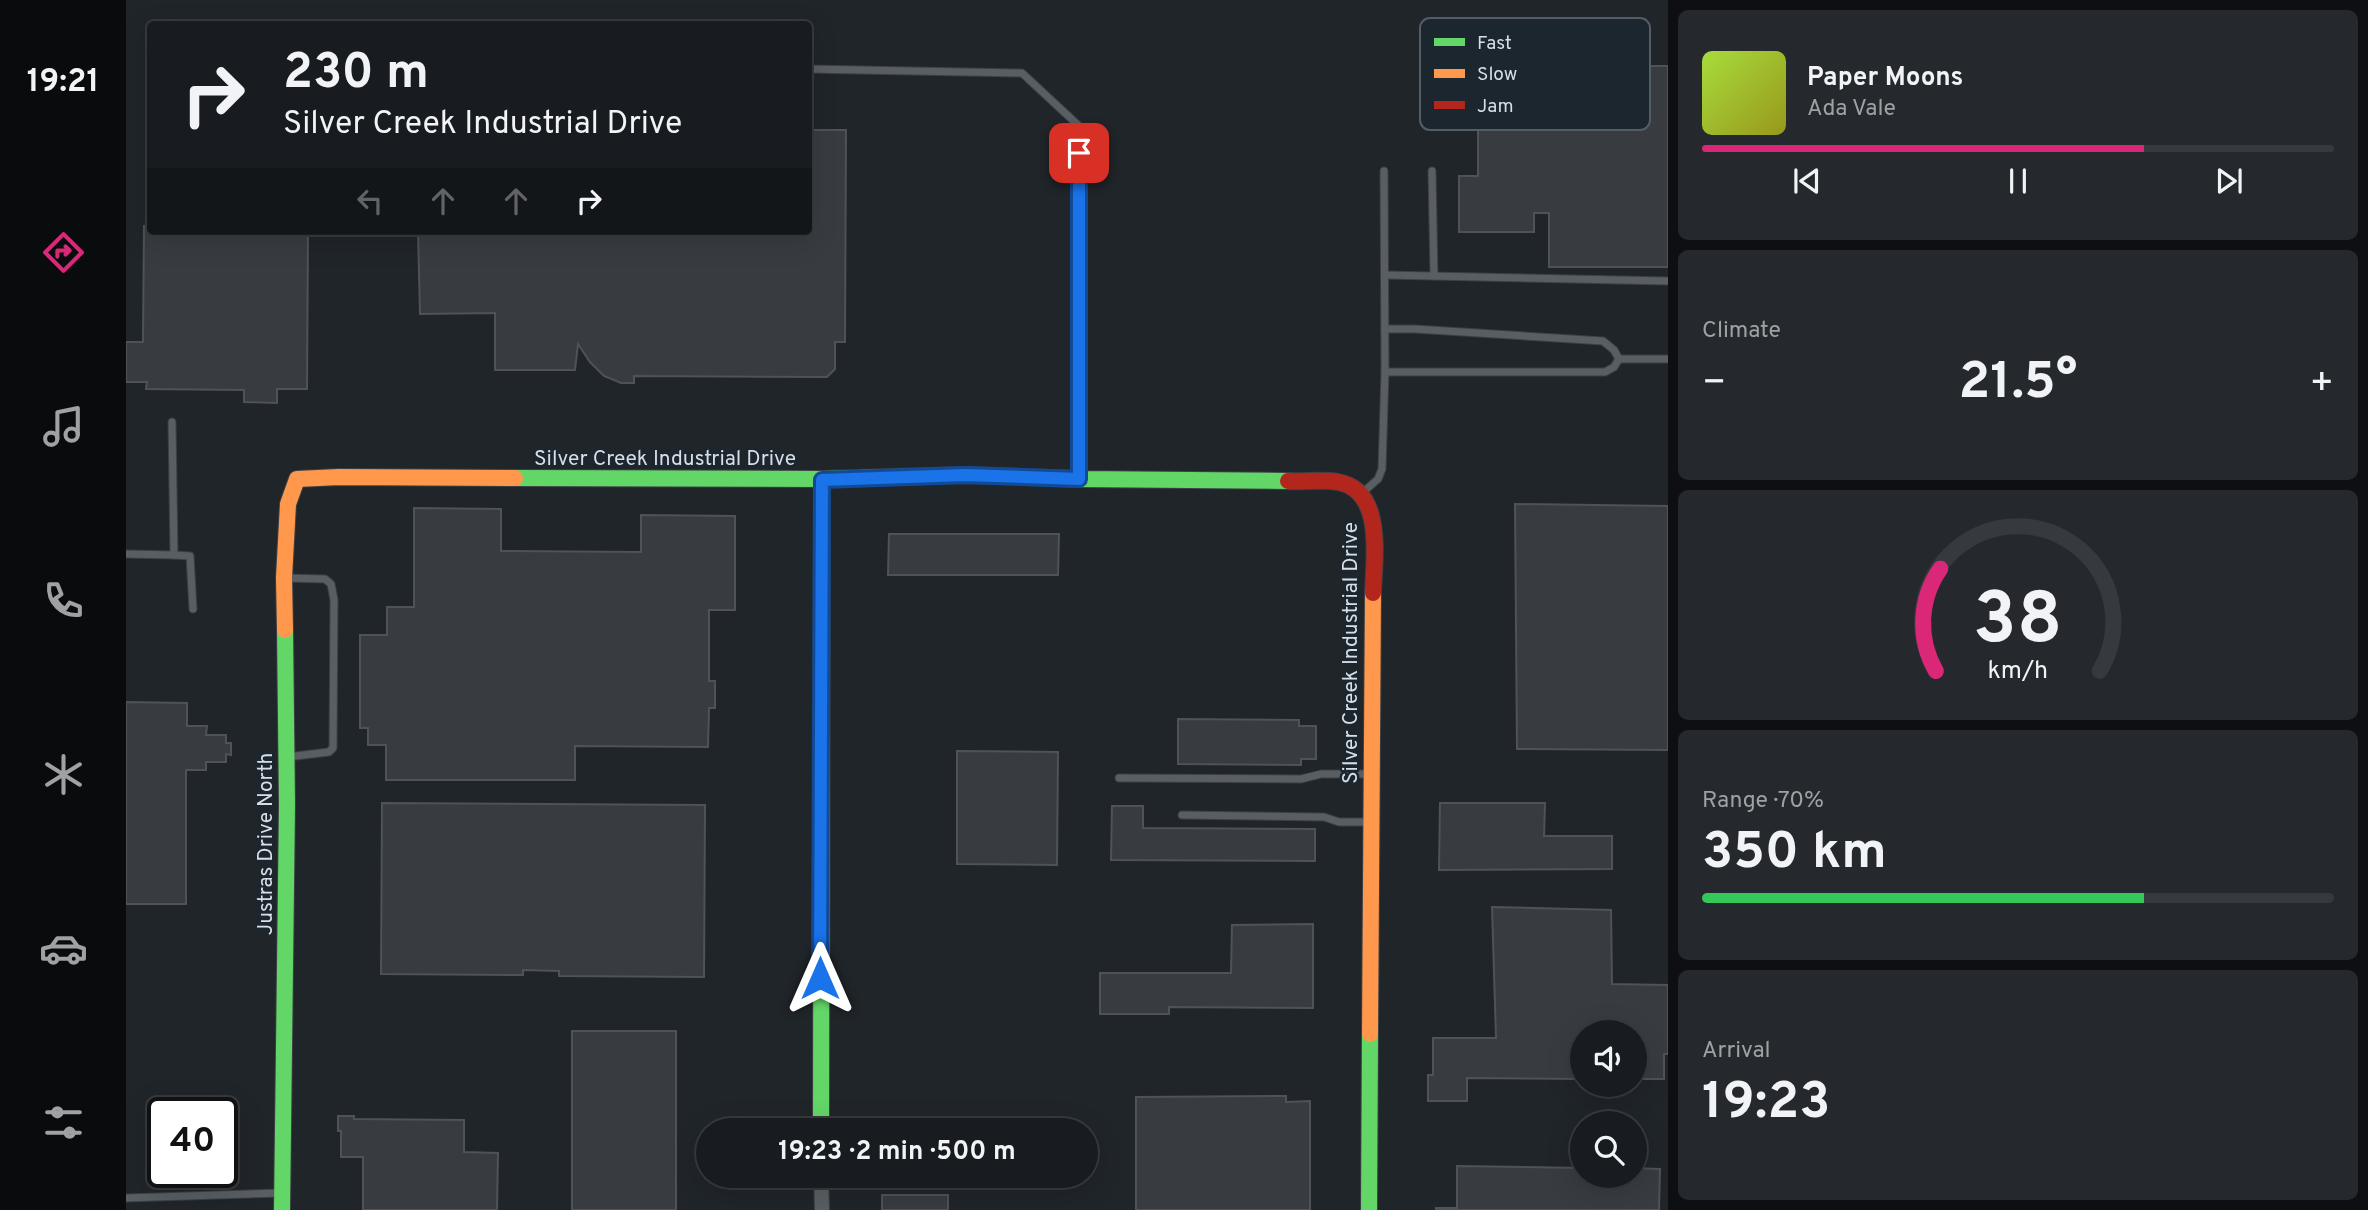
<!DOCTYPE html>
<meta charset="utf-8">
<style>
:root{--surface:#181c20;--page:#25292d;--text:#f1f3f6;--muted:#9fa1a5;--line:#363a3e;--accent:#db2777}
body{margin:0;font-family:Overpass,sans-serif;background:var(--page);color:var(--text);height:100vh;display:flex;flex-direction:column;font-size:26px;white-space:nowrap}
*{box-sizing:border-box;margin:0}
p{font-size:23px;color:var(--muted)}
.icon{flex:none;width:38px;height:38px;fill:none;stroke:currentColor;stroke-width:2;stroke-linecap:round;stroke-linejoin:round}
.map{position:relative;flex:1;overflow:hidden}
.drawer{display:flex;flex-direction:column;gap:10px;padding:10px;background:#0d0f12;width:700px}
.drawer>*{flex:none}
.banner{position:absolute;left:21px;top:21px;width:665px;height:214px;border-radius:7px;box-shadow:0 7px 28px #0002,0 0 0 2px var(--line);background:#181c20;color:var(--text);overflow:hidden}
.controls{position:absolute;left:1444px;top:1020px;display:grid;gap:14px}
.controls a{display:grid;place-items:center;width:77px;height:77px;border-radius:50%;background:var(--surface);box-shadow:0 7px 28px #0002,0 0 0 2px var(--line);font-size:35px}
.speed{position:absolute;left:21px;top:1097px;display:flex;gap:14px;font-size:35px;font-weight:700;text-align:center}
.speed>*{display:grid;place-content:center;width:91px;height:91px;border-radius:50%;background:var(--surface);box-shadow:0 7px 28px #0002,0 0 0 2px var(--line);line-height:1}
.speed .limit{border:4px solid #111;border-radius:10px;background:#fff;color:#111}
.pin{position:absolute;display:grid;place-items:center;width:60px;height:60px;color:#fff;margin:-30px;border-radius:14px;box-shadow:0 4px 10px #0006}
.me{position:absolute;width:77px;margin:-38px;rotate:0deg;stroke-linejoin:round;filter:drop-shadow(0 0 5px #0008)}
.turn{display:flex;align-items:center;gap:24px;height:147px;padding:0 21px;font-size:32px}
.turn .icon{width:91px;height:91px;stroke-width:2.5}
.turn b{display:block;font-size:49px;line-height:60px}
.lanes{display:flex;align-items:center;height:66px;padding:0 21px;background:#0003;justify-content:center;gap:35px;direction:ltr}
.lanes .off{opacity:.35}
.big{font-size:52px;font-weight:700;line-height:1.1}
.drawer .widget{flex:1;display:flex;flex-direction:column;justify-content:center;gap:10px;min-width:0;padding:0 24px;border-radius:10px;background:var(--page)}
.drawer .dial{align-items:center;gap:0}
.dial svg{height:182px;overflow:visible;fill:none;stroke:var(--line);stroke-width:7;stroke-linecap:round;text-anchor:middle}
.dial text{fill:var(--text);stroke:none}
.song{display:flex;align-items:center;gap:21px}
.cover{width:84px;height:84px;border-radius:10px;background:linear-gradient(135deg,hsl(80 70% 55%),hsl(60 70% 35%))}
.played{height:7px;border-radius:4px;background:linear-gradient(90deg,var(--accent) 70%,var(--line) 70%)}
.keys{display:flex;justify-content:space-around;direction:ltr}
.heat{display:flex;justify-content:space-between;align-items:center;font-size:38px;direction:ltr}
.charge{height:10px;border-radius:5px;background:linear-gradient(90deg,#34c759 70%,var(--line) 0)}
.trip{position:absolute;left:570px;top:1118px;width:402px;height:70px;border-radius:35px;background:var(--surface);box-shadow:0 7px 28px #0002,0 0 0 2px var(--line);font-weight:700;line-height:70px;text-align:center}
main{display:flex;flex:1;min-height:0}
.tabs{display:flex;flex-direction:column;width:126px;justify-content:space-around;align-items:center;background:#0a0b0d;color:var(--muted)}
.tabs .icon{width:49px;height:49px}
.tabs .current{color:var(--accent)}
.tabs b{font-size:32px;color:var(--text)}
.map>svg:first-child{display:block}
</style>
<main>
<nav class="tabs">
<b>19:21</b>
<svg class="icon current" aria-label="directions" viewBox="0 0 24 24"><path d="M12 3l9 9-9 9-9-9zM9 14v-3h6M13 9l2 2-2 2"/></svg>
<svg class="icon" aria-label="music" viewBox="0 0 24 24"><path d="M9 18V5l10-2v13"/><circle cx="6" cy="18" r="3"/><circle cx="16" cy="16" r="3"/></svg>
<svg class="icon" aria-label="phone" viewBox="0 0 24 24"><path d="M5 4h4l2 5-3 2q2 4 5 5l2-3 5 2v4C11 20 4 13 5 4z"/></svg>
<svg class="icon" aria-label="climate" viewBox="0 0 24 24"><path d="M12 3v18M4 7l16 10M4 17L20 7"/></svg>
<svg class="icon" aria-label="car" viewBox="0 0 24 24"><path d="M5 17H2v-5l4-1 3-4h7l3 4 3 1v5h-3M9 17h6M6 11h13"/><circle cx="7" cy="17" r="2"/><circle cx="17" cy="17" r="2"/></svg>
<svg class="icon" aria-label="filters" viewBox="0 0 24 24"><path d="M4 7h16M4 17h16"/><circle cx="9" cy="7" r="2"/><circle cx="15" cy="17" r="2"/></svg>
</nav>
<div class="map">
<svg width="1542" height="1210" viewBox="0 0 1542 1210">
<rect width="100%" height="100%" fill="#20252a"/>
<g fill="#383c41" stroke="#4f5256" stroke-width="2">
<path d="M 1352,66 L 1542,66 L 1542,267 L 1423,267 L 1423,213 L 1408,213 L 1408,232 L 1333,232 L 1333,176 L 1352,176 Z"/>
<path d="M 682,130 L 720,130 L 719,342 L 709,342 L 709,369 L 701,377 L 508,376 L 508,383 L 495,383 L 478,376 L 464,362 L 452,344 L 449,370 L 369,370 L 369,313 L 294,314 L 292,231 L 682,231 Z"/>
<path d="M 18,226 L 24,226 L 24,231 L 182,231 L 181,389 L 151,389 L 151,403 L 118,402 L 118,390 L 20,389 L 21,382 L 0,382 L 0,342 L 17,342 Z"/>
<path d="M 1389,504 L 1542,506 L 1542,750 L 1391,749 Z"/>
<path d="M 288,508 L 375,509 L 375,551 L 515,552 L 515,515 L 609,516 L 609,610 L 583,610 L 583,681 L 589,681 L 589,708 L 583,708 L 582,747 L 449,746 L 449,780 L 260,780 L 260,745 L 242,745 L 242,728 L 234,728 L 234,635 L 261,635 L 261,607 L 288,607 Z"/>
<path d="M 763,534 L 933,534 L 932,575 L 762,575 Z"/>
<path d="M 0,702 L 61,703 L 61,726 L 81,726 L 80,735 L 100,735 L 100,743 L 105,743 L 105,755 L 100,754 L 100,762 L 80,762 L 80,770 L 60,770 L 60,904 L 0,904 Z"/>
<path d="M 1052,719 L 1173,720 L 1173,726 L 1190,726 L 1190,759 L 1175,759 L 1175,765 L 1052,764 Z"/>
<path d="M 831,751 L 932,752 L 931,865 L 831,864 Z"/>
<path d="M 256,803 L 579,805 L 578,977 L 433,976 L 433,971 L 397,970 L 397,975 L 255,974 Z"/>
<path d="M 1314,803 L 1419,803 L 1418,836 L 1486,836 L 1486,869 L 1313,870 Z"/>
<path d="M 986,806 L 1017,806 L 1017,828 L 1189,829 L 1189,861 L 985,860 Z"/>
<path d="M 1366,907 L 1485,910 L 1486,984 L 1542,985 L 1542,1054 L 1538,1054 L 1538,1079 L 1508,1079 L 1508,1032 L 1456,1032 L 1456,1079 L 1341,1078 L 1341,1101 L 1302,1101 L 1302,1075 L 1307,1075 L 1307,1038 L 1370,1038 Z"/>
<path d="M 1187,924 L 1187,1008 L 1043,1007 L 1043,1014 L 974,1014 L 974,973 L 1105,973 L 1106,925 Z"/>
<rect x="446" y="1031" width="104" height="179"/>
<path d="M 1160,1096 L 1160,1102 L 1184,1101 L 1184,1210 L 1010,1210 L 1010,1097 Z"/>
<path d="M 212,1116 L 228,1116 L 228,1119 L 338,1120 L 338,1152 L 372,1153 L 371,1210 L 237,1210 L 237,1157 L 215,1157 L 215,1131 L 212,1131 Z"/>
<path d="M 1331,1166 L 1456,1168 L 1456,1176 L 1508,1176 L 1508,1168 L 1534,1169 L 1533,1210 L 1310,1210 L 1310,1208 L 1331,1208 Z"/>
<rect x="756" y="1195" width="66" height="15"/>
</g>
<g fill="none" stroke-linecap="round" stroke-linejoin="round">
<g stroke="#3c4044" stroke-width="9">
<g id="lane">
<path d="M 682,69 L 896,73 L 953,126 L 953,478"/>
<path d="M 1306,171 L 1308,276"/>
<path d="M 1259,275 L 1542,281"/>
<path d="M 1259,329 L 1289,329 L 1477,341 L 1488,350 L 1493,359"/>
<path d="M 1259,372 L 1479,372 L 1488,367 L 1493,359 L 1542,359"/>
<path d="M 46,422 L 48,555 L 64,556 L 67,609"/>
<path d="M 1235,494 L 1252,479 L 1256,469 L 1259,372 L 1258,171"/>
<path d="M 0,554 L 48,555"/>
<path d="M 159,578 L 199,579 L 205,584 L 208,600 L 207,748 L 203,752 L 161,757"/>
<path d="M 993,778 L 1175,779 L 1195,774 L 1245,774"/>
<path d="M 1056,815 L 1198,817 L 1213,822 L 1244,822"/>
<path d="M 0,1198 L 155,1193"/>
</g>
</g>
<g stroke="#3c4044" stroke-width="16">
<path id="street" d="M 695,1176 L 696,1210"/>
</g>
<g stroke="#3c4044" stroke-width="18">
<g id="fast">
<path d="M 389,478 L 696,479 L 840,475 L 953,479 L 1162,481"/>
<path d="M 695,1130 L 696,479"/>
<path d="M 156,1210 L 161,805 L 159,630"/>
<path d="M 1243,1210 L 1244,1034"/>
</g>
</g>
<g stroke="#3c4044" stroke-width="18">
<g id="slow">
<path d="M 159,630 L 158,578 L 162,504 L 171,479 L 213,477 L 389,478"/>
<path d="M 1244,1034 L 1247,593"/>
</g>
</g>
<g stroke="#3c4044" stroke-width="18">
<path id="jam" d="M 1162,481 C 1178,482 1197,479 1212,482 C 1259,490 1248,560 1247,593"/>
</g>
<use href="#lane" stroke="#595e62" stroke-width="7"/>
<use href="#street" stroke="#595e62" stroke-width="14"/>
<use href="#fast" stroke="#63d668" stroke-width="16"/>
<use href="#slow" stroke="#ff974d" stroke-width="16"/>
<use href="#jam" stroke="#b3261e" stroke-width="16"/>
</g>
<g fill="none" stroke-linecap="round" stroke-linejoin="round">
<g stroke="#114b97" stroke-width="18">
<path id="route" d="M 694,978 L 696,480 L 839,475 L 953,479 L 953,153"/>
</g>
<use href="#route" stroke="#1a73e8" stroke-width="12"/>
</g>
<g text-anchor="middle" stroke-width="5" stroke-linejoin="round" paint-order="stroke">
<g font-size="21" fill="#d8dee5" stroke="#1b262f">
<text x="539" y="465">Silver Creek Industrial Drive</text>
<text transform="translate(1224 653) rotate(-90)" y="7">Silver Creek Industrial Drive</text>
<text transform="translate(139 844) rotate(-90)" y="7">Justras Drive North</text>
</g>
</g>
<rect x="1294" y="18" width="230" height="112" rx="10" fill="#1b262f" stroke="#545d66" stroke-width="2"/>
<rect x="1308" y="38" width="31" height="8" fill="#63d668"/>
<rect x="1308" y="69" width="31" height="9" fill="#ff974d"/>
<rect x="1308" y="101" width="31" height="8" fill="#b3261e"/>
<g font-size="19" fill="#d8dee5">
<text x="1351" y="49">Fast</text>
<text x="1351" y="80">Slow</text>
<text x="1351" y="112">Jam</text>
</g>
</svg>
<div class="controls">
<a><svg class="icon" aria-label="sound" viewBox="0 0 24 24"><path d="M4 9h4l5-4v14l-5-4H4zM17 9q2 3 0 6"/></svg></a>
<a><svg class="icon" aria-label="search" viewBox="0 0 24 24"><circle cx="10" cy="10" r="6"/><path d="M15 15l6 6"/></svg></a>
</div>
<div class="speed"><div class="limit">40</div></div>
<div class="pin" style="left:953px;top:153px;background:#d93025"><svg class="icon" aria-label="arrive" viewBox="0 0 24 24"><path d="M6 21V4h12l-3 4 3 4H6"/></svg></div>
<svg class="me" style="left:694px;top:978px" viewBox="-20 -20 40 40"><path d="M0-17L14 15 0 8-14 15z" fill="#1a73e8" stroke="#fff" stroke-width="4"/></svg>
<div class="trip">19:23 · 2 min · 500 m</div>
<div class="banner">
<div class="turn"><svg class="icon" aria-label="right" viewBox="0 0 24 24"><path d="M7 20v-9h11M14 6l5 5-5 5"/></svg><div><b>230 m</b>Silver Creek Industrial Drive</div></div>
<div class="lanes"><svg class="icon off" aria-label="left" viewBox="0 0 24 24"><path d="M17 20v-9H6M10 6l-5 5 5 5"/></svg><svg class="icon off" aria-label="ahead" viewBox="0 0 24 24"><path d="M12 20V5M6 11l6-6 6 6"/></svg><svg class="icon off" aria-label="ahead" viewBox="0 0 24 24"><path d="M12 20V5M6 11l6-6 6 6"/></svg><svg class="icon" aria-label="right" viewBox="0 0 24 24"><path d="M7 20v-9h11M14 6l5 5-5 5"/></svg></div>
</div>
</div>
<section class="drawer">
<div class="widget">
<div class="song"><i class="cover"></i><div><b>Paper Moons</b><p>Ada Vale</p></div></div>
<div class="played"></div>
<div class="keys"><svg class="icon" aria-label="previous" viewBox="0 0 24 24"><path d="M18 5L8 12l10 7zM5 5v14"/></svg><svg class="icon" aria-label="pause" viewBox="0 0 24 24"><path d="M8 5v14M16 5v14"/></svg><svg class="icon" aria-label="next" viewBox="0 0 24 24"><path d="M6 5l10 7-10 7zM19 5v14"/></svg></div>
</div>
<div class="widget"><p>Climate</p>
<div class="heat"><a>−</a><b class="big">21.5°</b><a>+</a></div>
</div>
<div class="widget dial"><svg viewBox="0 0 100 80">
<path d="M14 69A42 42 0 1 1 86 69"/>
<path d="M14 69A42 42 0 0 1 16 24" stroke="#db2777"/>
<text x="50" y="56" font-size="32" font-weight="700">38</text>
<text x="50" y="72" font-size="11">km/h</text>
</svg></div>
<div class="widget"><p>Range · 70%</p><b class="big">350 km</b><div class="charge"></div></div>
<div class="widget"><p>Arrival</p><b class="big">19:23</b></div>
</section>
</main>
